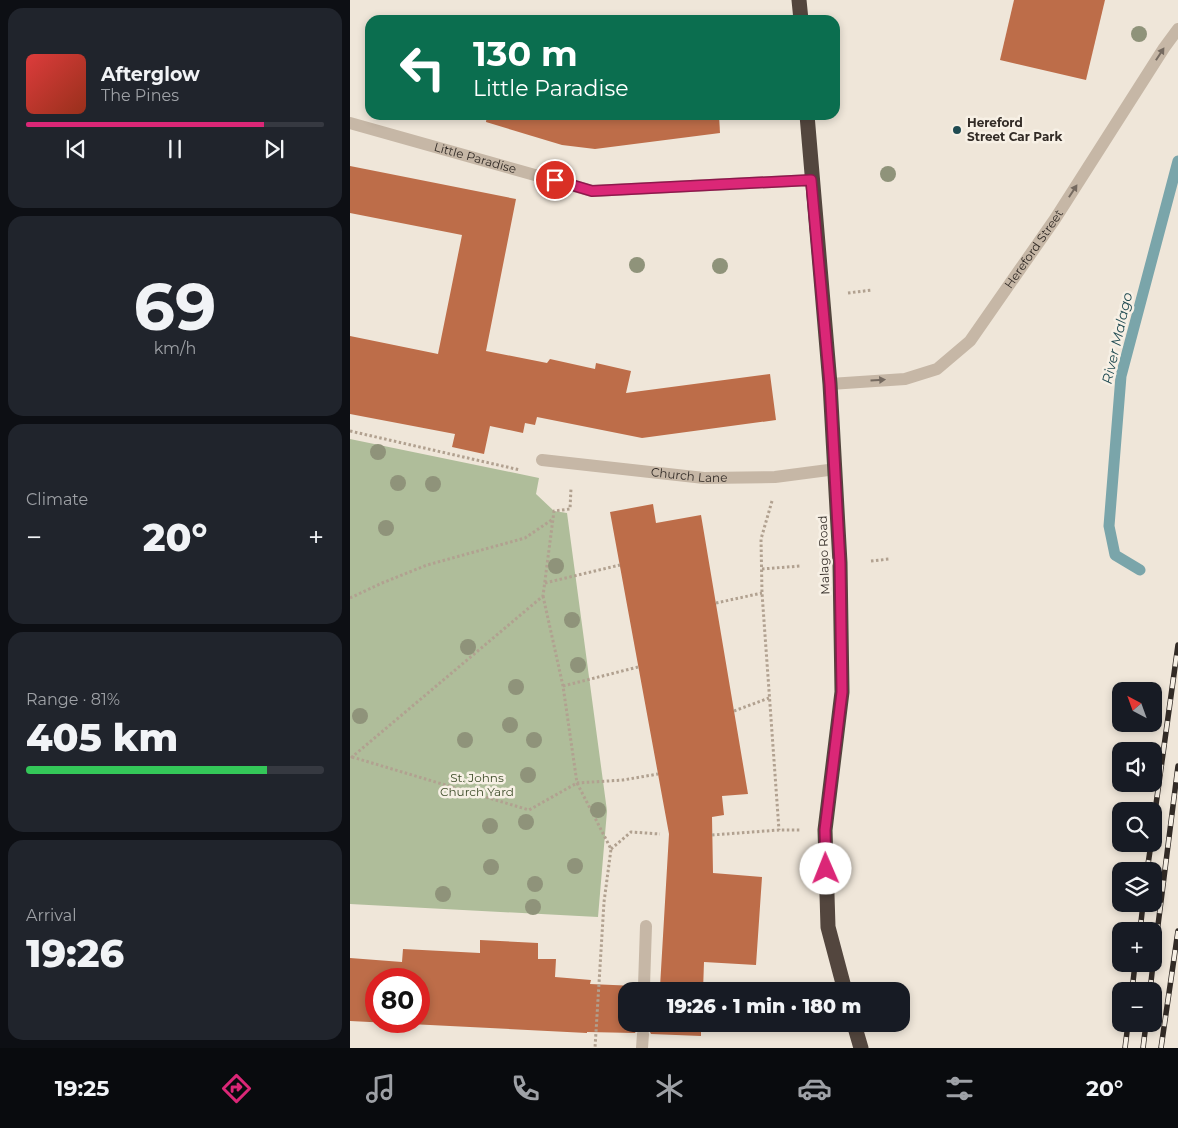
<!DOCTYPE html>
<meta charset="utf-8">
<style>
:root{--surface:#171b24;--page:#20242c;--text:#f1f3f6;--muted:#9ea1a6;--line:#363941;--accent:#db2777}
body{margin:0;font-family:Montserrat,sans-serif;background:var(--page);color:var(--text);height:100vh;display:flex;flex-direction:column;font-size:19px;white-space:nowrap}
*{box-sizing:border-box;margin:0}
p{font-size:16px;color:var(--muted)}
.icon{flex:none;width:28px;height:28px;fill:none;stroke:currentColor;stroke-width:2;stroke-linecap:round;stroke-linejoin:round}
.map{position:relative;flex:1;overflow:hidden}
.details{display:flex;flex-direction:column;gap:8px;padding:8px;background:#0d0f14;width:350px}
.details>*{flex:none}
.top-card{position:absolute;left:15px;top:15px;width:475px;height:105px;border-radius:15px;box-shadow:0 2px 8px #0003;background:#0b6e4f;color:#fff;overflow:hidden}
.needle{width:32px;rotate:319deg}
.controls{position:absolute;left:762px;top:682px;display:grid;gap:10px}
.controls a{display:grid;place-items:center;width:50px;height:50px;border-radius:10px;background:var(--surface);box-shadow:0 2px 8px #0003;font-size:25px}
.speed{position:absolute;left:15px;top:968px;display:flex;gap:10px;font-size:25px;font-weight:700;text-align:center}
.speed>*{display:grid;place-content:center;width:65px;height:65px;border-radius:50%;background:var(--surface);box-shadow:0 2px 8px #0003;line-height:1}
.speed .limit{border:8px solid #d22;background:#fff;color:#111}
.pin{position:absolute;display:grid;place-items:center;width:42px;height:42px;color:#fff;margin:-21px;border:2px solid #fff;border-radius:50%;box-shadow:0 1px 5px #0007}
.me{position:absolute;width:55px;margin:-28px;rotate:359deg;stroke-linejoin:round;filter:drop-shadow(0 0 4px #0008)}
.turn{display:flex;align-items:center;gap:18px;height:105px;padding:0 25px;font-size:22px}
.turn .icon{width:65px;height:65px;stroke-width:2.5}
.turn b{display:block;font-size:35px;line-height:42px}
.big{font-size:38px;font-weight:800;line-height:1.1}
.details .card{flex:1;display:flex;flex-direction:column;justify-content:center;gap:8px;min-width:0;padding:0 18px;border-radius:15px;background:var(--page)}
.details .dial{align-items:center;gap:0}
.dial b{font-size:65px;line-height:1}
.song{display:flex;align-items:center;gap:15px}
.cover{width:60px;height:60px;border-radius:8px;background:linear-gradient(135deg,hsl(0 70% 55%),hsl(10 70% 35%))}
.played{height:5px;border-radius:2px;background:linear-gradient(90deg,var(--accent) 80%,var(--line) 80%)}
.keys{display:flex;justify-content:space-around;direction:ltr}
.heat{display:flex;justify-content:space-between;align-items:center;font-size:28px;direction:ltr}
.charge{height:8px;border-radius:4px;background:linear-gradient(90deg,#34c759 81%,var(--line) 0)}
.trip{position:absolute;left:268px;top:982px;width:292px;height:50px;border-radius:15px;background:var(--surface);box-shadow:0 2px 8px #0003;font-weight:800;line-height:50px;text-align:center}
.dock{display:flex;height:80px;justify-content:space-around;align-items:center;background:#090b0e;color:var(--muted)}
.dock .icon{width:35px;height:35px}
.dock .current{color:var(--accent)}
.dock b{font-size:22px;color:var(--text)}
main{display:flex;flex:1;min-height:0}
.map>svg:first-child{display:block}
</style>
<main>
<section class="details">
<div class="card">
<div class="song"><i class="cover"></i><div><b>Afterglow</b><p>The Pines</p></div></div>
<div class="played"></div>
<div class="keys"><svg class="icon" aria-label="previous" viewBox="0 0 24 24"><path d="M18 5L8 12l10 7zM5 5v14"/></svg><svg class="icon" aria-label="pause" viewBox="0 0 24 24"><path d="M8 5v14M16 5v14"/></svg><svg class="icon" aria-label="next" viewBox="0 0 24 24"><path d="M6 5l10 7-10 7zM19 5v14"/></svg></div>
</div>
<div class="card dial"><b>69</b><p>km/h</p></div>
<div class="card"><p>Climate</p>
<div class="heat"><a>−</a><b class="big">20°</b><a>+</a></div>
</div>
<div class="card"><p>Range · 81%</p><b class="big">405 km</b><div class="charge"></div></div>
<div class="card"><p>Arrival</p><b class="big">19:26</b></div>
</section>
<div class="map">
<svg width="828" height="1048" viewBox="0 0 828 1048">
<rect width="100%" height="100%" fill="#efe6d9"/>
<path fill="#afbd9a" d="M 0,439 L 189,478 L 186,494 L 204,511 L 217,513 L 257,811 L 248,917 L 0,904 Z"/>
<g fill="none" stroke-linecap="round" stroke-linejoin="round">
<path stroke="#7aa5aa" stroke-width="11" d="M 790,570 L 765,555 L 759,526 L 771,376 L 828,161"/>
</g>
<g fill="#bd6d49" fill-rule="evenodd">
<path d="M 664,0 L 755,0 L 736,80 L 650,60 Z"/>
<path d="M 137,115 L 369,115 L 370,133 L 245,149 L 212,145 L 136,122 Z"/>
<path d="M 0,166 L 166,199 L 136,351 L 197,363 L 200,359 L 245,369 L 246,363 L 281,371 L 276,393 L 420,374 L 426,420 L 292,438 L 187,417 L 185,425 L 175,423 L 173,433 L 140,426 L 134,454 L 102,447 L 105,434 L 0,414 L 0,336 L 88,354 L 112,235 L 0,213 Z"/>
<path d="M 303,504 L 306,523 L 351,515 L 398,794 L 372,796 L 374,815 L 362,817 L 363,873 L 412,877 L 406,965 L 354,962 L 353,991 L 300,991 L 302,986 L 310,987 L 319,834 L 260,512 Z"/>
<path d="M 130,940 L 188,943 L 188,959 L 206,959 L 205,977 L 241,980 L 240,984 L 286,986 L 288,991 L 276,991 L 276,1024 L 351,1024 L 351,1036 L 301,1034 L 298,1028 L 293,1026 L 287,1029 L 285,1033 L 237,1032 L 237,1033 L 0,1021 L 0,958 L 52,962 L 53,949 L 130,953 ZM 26,979 L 69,979 L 69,1021 L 26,1021 Z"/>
</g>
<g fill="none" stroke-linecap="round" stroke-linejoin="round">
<g stroke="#b1a190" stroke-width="3" stroke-dasharray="2.5 2.5" stroke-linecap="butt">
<path d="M 498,293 L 522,290"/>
<path d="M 0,431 L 170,470"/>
<path d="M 422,501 L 411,539 L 412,593 L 429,830"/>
<path d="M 521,561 L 539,559"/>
<path d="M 412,569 L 450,566"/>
<path d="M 195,583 L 270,565"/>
<path d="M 193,596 L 213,686 L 227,783 L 273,780 L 308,774"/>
<path d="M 0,598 L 32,583 L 77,565 L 175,538 L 203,519"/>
<path d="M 366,603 L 412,593"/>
<path d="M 213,686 L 288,667"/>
<path d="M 384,711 L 419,698"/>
<path d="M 1,756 L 2,757 L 193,596 L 204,511 L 220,509 L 221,488"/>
<path d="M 2,757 L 179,810 L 227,783 L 261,849 L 254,902 L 245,1048"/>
<path d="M 362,835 L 429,830 L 450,830"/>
<path d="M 261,849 L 281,832 L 310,834"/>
</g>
<g stroke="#c6b7a6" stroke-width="12">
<path d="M 294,986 L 296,926"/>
<path d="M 292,1048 L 293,1034"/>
</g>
<g stroke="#c6b7a6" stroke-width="12">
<path id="s1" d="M 0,123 L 242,191 L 461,180"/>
<path id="s2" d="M 480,384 L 555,379 L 587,369 L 620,341 L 705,219 L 814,48 L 828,29"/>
<path id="s3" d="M 192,460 L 354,478 L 425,477 L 486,469"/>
</g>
<g stroke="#53463e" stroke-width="15">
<path d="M 449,0 L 451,20"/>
<path d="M 457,115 L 480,384 L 490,563 L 492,692 L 475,830 L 478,927 L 495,991"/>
<path d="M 504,1024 L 511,1048"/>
</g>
<g stroke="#322b26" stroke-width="5.5">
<g id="rail">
<path d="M 804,819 L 828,645"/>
<path d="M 797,871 L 801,844"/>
<path d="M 790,931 L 793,904"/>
<path d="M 804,957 L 828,766"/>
<path d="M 782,991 L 785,964"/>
<path d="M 800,991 L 803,964"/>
<path d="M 775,1048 L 778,1024"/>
<path d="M 793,1048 L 796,1024"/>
<path d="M 811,1048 L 828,931"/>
</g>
</g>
<use href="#rail" stroke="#f7f0e5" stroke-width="4" stroke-dasharray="11" stroke-linecap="butt"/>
</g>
<g fill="#8f937a">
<circle cx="789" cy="34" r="8"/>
<circle cx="538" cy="174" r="8"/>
<circle cx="287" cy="265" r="8"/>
<circle cx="370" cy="266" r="8"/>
<circle cx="28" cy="452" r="8"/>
<circle cx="48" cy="483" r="8"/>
<circle cx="83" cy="484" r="8"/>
<circle cx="36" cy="528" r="8"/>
<circle cx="206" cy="566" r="8"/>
<circle cx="222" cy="620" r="8"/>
<circle cx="118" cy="647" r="8"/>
<circle cx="228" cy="665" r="8"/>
<circle cx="166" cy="687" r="8"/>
<circle cx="10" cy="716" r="8"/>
<circle cx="160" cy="725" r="8"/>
<circle cx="115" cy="740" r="8"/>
<circle cx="184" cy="740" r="8"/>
<circle cx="178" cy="775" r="8"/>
<circle cx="248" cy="810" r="8"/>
<circle cx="176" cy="822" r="8"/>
<circle cx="140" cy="826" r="8"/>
<circle cx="225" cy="866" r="8"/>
<circle cx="141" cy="867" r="8"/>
<circle cx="185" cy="884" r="8"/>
<circle cx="93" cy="894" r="8"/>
<circle cx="183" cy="907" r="8"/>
</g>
<defs><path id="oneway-solid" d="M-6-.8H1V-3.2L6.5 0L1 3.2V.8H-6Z" transform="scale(1.25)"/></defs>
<g fill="#756a60">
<use href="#oneway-solid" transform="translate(810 54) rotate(-57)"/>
<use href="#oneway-solid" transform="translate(723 191) rotate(-57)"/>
<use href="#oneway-solid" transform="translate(528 380) rotate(-4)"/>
</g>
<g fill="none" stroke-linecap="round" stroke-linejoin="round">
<g stroke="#8e194d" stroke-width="12">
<path id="route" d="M 205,180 L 242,191 L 461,180 L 480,384 L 490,563 L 492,692 L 475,830 L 476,869"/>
</g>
<use href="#route" stroke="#db2777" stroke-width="9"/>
</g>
<circle fill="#1f4a51" stroke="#f7f0e5" stroke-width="2" cx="607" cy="130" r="5"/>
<g text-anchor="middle" stroke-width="5" stroke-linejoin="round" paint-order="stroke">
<g font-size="12" font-weight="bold" fill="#322b26" stroke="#f7f0e5" text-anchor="start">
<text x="617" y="127">Hereford<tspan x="617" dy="14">Street Car Park</tspan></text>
</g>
<g font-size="12" fill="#322b26" stroke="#f7f0e5">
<text dy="4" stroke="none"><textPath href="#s1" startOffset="130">Little Paradise</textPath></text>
<text dy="4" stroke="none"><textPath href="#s2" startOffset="264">Hereford Street</textPath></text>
<text dy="4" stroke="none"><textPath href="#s3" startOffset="148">Church Lane</textPath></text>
<text transform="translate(474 555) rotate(-92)" y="4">Malago Road</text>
</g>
<g font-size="12" fill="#404f2c" stroke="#f7f0e5">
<text x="127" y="782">St. Johns<tspan x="127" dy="14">Church Yard</tspan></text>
</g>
<g font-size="14" font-style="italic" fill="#1f4a51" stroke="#f7f0e5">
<text transform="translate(767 338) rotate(-77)" y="5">River Malago</text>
</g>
</g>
</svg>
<div class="controls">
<a><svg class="needle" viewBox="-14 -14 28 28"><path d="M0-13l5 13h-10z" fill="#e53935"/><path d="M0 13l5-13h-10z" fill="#9ea1a6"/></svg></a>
<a><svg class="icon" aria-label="sound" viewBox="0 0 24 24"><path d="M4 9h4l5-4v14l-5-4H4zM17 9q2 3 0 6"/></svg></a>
<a><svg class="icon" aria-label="search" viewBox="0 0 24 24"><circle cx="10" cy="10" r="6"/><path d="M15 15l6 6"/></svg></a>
<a><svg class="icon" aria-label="layers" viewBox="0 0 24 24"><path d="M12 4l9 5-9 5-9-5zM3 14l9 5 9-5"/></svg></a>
<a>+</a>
<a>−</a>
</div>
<div class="speed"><div class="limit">80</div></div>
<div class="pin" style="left:205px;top:180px;background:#d93025"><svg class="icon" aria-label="arrive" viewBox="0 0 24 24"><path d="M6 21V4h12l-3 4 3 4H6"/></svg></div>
<svg class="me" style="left:476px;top:869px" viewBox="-20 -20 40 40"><circle r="19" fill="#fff"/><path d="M0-13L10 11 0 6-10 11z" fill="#db2777"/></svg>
<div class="trip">19:26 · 1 min · 180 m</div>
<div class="top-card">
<div class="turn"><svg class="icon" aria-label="left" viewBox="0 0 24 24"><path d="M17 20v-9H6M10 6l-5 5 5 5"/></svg><div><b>130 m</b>Little Paradise</div></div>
</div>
</div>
</main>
<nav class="dock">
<b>19:25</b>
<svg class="icon current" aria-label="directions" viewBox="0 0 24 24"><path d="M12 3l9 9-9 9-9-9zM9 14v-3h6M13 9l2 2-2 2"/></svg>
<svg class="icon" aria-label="music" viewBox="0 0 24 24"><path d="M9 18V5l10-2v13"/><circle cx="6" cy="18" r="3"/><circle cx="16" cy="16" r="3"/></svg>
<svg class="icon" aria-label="phone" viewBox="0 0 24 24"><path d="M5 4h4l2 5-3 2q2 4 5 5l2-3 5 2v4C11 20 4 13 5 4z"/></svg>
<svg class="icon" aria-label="climate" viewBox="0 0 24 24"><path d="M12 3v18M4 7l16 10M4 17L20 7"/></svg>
<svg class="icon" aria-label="car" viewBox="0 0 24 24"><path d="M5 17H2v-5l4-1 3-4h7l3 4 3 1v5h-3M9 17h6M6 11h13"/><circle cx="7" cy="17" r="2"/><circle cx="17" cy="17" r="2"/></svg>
<svg class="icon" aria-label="filters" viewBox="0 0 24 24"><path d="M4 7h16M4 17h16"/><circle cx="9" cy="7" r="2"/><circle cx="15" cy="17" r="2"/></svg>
<b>20°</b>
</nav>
